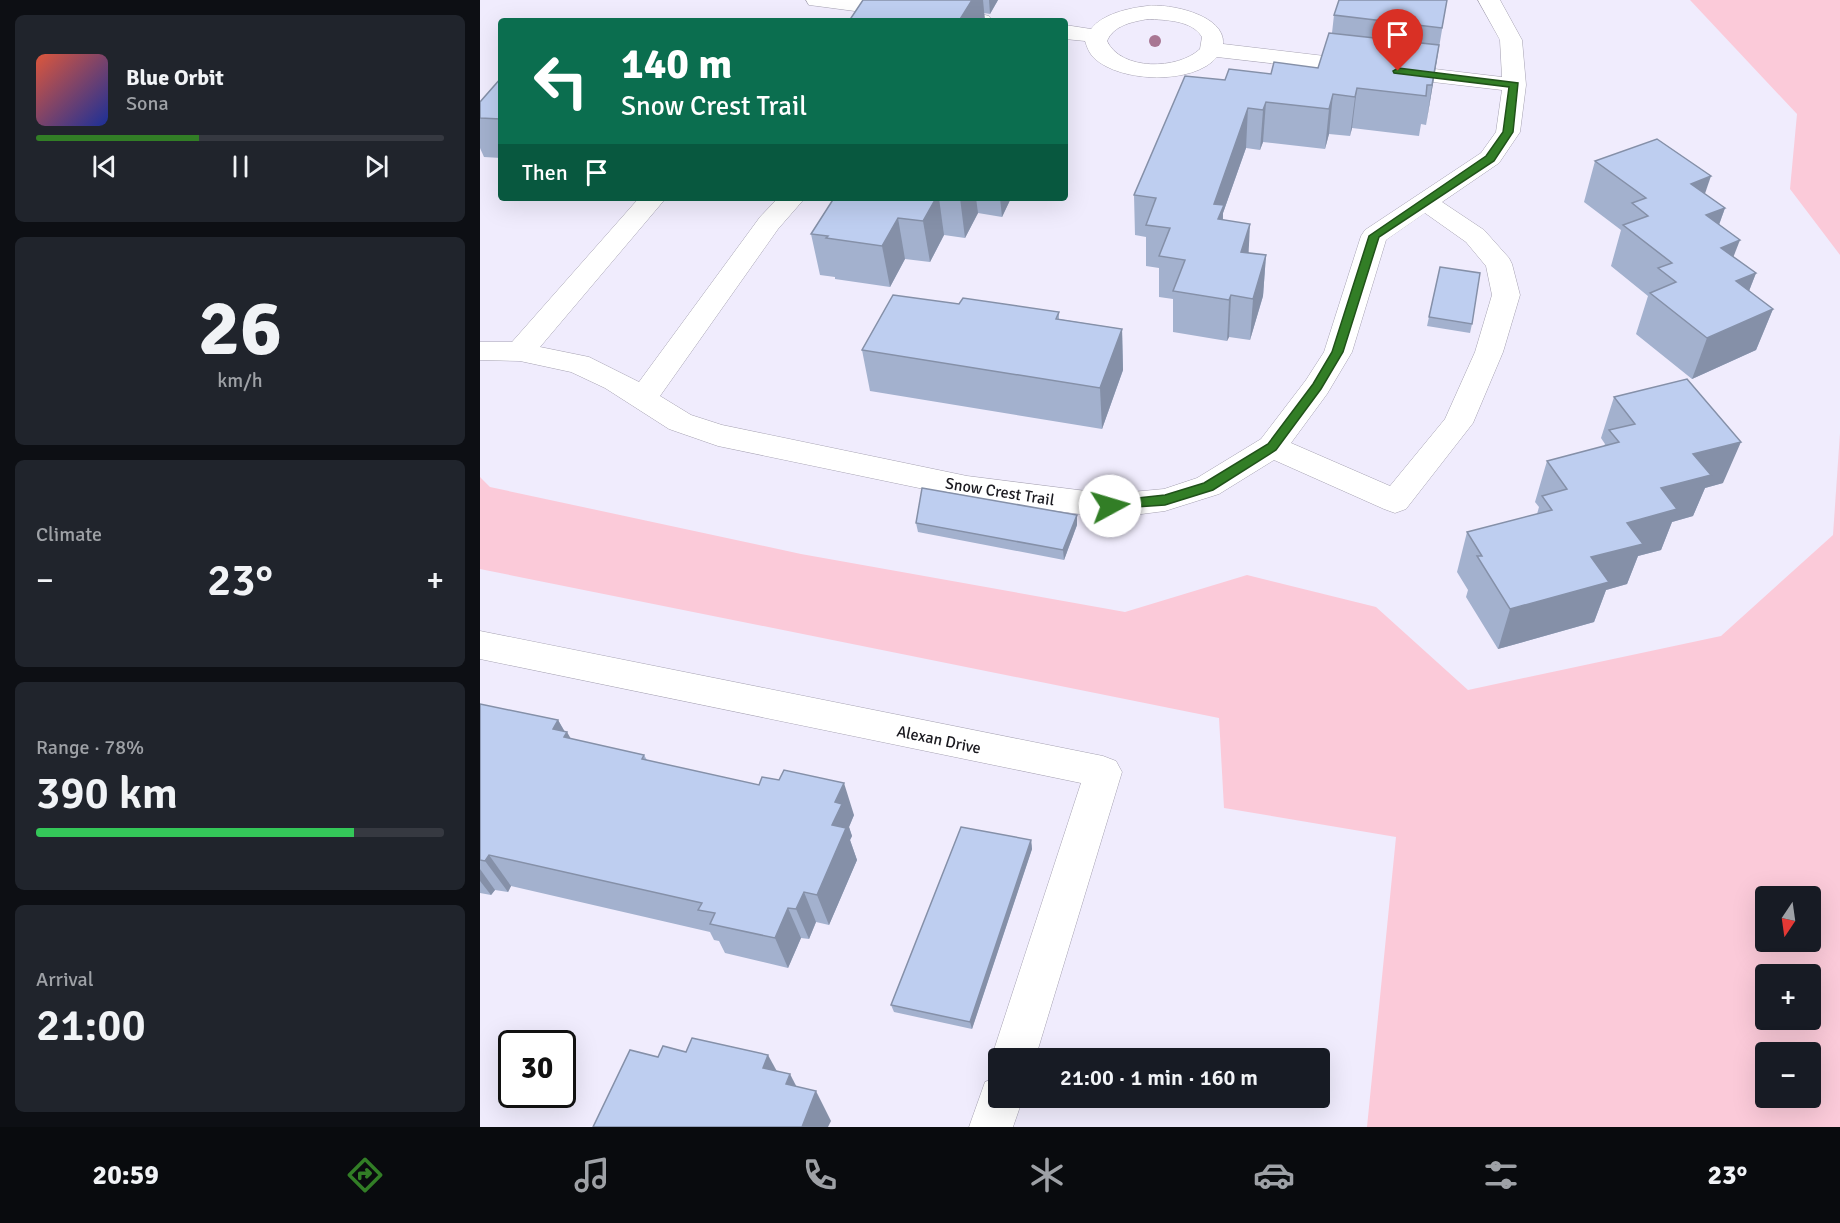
<!DOCTYPE html>
<meta charset="utf-8">
<style>
:root{--surface:#171b24;--page:#20242c;--text:#f1f3f6;--muted:#9ea1a6;--line:#363941;--accent:#327e26}
body{margin:0;font-family:Signika,sans-serif;background:var(--page);color:var(--text);height:100vh;display:flex;flex-direction:column;font-size:22px;white-space:nowrap}
*{box-sizing:border-box;margin:0}
p{font-size:20px;color:var(--muted)}
.icon{flex:none;width:33px;height:33px;fill:none;stroke:currentColor;stroke-width:2;stroke-linecap:round;stroke-linejoin:round}
.map{position:relative;flex:1;overflow:hidden}
.drawer{display:flex;flex-direction:column;gap:15px;padding:15px;background:#0d0f14;width:480px}
.drawer>*{flex:none}
.top-card{position:absolute;left:18px;top:18px;width:570px;height:183px;border-radius:6px;box-shadow:0 6px 24px #0002;background:#0b6e4f;color:#fff;overflow:hidden}
.needle{width:39px;rotate:193deg}
.fabs{position:absolute;left:1275px;top:886px;display:grid;gap:12px}
.fabs a{display:grid;place-items:center;width:66px;height:66px;border-radius:6px;background:var(--surface);box-shadow:0 6px 24px #0002;font-size:30px}
.speed{position:absolute;left:18px;top:1030px;display:flex;gap:12px;font-size:30px;font-weight:700;text-align:center}
.speed>*{display:grid;place-content:center;width:78px;height:78px;border-radius:50%;background:var(--surface);box-shadow:0 6px 24px #0002;line-height:1}
.speed .limit{border:3px solid #111;border-radius:9px;background:#fff;color:#111}
.pin{position:absolute;display:grid;place-items:center;width:51px;height:51px;color:#fff;margin:-62px -26px;border-radius:50% 50% 50% 0;rotate:-45deg;box-shadow:0 0 6px #0007}
.pin .icon{rotate:45deg}
.me{position:absolute;width:66px;margin:-33px;rotate:84deg;stroke-linejoin:round;filter:drop-shadow(0 0 4px #0008)}
.turn{display:flex;align-items:center;gap:21px;height:126px;padding:0 24px;font-size:27px}
.turn .icon{width:78px;height:78px;stroke-width:2.5}
.turn b{display:block;font-size:42px;line-height:51px}
.then{display:flex;align-items:center;height:57px;padding:0 24px;background:#0003;gap:12px;font-size:22px}
.big{font-size:45px;font-weight:600;line-height:1.1}
.drawer .tile{flex:1;display:flex;flex-direction:column;justify-content:center;gap:9px;min-width:0;padding:0 21px;border-radius:9px;background:var(--page)}
.drawer .dial{align-items:center;gap:0}
.dial b{font-size:78px;line-height:1}
.song{display:flex;align-items:center;gap:18px}
.cover{width:72px;height:72px;border-radius:9px;background:linear-gradient(135deg,hsl(10 70% 55%),hsl(230 70% 35%))}
.played{height:6px;border-radius:3px;background:linear-gradient(90deg,var(--accent) 40%,var(--line) 40%)}
.keys{display:flex;justify-content:space-around;direction:ltr}
.heat{display:flex;justify-content:space-between;align-items:center;font-size:33px;direction:ltr}
.charge{height:9px;border-radius:4px;background:linear-gradient(90deg,#34c759 78%,var(--line) 0)}
.trip{position:absolute;left:508px;top:1048px;width:342px;height:60px;border-radius:6px;background:var(--surface);box-shadow:0 6px 24px #0002;font-weight:600;line-height:60px;text-align:center}
.tab-bar{display:flex;height:96px;justify-content:space-around;align-items:center;background:#090b0e;color:var(--muted)}
.tab-bar .icon{width:42px;height:42px}
.tab-bar .selected{color:var(--accent)}
.tab-bar b{font-size:27px;color:var(--text)}
main{display:flex;flex:1;min-height:0}
.map>svg:first-child{display:block}
</style>
<main>
<section class="drawer">
<div class="tile">
<div class="song"><i class="cover"></i><div><b>Blue Orbit</b><p>Sona</p></div></div>
<div class="played"></div>
<div class="keys"><svg class="icon" aria-label="previous" viewBox="0 0 24 24"><path d="M18 5L8 12l10 7zM5 5v14"/></svg><svg class="icon" aria-label="pause" viewBox="0 0 24 24"><path d="M8 5v14M16 5v14"/></svg><svg class="icon" aria-label="next" viewBox="0 0 24 24"><path d="M6 5l10 7-10 7zM19 5v14"/></svg></div>
</div>
<div class="tile dial"><b>26</b><p>km/h</p></div>
<div class="tile"><p>Climate</p>
<div class="heat"><a>−</a><b class="big">23°</b><a>+</a></div>
</div>
<div class="tile"><p>Range · 78%</p><b class="big">390 km</b><div class="charge"></div></div>
<div class="tile"><p>Arrival</p><b class="big">21:00</b></div>
</section>
<div class="map">
<svg width="1360" height="1127" viewBox="0 0 1360 1127">
<rect width="100%" height="100%" fill="#f0ecfd"/>
<g fill="#fbcad9" fill-rule="evenodd">
<path d="M 1210,0 L 1360,0 L 1360,255 L 1310,189 L 1317,114 Z"/>
<path d="M 1360,433 L 1360,1127 L 887,1127 L 916,837 L 744,808 L 739,718 L 0,569 L 0,477 L 10,487 L 321,554 L 645,612 L 767,575 L 896,607 L 988,690 L 1241,636 L 1353,535 ZM 1286,897 L 1330,897 L 1330,942 L 1286,942 ZM 1286,975 L 1330,975 L 1330,1020 L 1286,1020 ZM 1286,1053 L 1330,1053 L 1330,1098 L 1286,1098 Z"/>
</g>
<g fill="none" stroke-linecap="round" stroke-linejoin="round">
<g stroke="#a5a1b1" stroke-width="1">
<g id="minor">
<path d="M 326,0 L 388,0 L 501,14 L 509,16 L 512,21 L 450,21 L 337,6 L 329,5 Z"/>
<path d="M 998,0 L 1020,0 L 1042,40 L 1046,85 L 1040,132 L 1019,163 L 962,202 L 1004,230 L 1029,258 L 1032,264 L 1040,295 L 1023,352 L 993,423 L 926,509 L 915,513 L 904,509 L 794,460 L 739,494 L 685,511 L 630,518 L 577,511 L 487,498 L 238,446 L 189,429 L 125,388 L 91,372 L 40,361 L 0,360 L 0,342 L 32,342 L 159,198 L 186,198 L 60,347 L 109,357 L 159,382 L 280,217 L 298,198 L 325,198 L 298,229 L 180,396 L 211,415 L 242,425 L 487,476 L 630,494 L 684,489 L 717,478 L 781,439 L 826,380 L 844,352 L 881,236 L 885,230 L 1001,153 L 1016,132 L 1022,90 L 737,57 C 714,85 640,83 614,58 C 609,53 607,47 605,41 L 585,39 L 585,25 L 611,29 C 622,14 649,8 667,6 C 689,3 746,15 743,44 L 1022,77 L 1020,40 ZM 668,19 C 685,20 712,20 722,37 L 720,49 C 698,70 641,71 627,41 C 634,25 652,22 668,19 ZM 945,213 L 986,242 L 1006,266 L 1012,295 L 995,352 L 965,419 L 910,486 L 811,443 L 847,394 L 872,352 L 906,240 Z"/>
<path d="M 0,631 L 623,756 L 636,761 L 642,772 L 555,1059 L 519,1059 L 519,1075 L 511,1059 L 601,783 L 0,659 Z"/>
<path d="M 519,1077 L 519,1098 L 543,1098 L 533,1127 L 489,1127 L 505,1082 Z"/>
</g>
</g>
<use href="#minor" fill="#fff" fill-rule="evenodd"/>
</g>
<circle fill="#a87693" cx="675" cy="41" r="6"/>
<g fill="#a3b1ce">
<path d="M 383,0 L 518,0 L 510,14 L 504,13 L 505,21 Z"/>
<path d="M 967,0 L 946,125 L 941,124 L 939,136 L 872,128 L 870,136 L 849,134 L 845,149 L 783,142 L 780,150 L 766,148 L 743,213 L 743,220 L 769,253 L 786,255 L 783,296 L 770,340 L 749,337 L 747,341 L 693,332 L 693,299 L 679,297 L 679,268 L 666,266 L 666,237 L 655,235 L 654,195 L 745,80 L 838,68 L 852,33 L 854,15 Z"/>
<path d="M 21,78 L 21,158 L 4,157 L 0,148 L 0,102 Z"/>
<path d="M 1115,161 L 1225,194 L 1245,208 L 1239,225 L 1253,257 L 1276,273 L 1269,291 L 1293,309 L 1276,350 L 1212,379 L 1156,334 L 1168,296 L 1131,266 L 1141,230 L 1104,202 Z"/>
<path d="M 354,198 L 531,198 L 522,217 L 498,213 L 485,238 L 464,235 L 450,262 L 425,259 L 410,287 L 355,279 L 355,277 L 340,275 L 331,234 Z"/>
<path d="M 960,267 L 992,324 L 990,333 L 947,326 Z"/>
<path d="M 479,304 L 579,312 L 579,319 L 642,329 L 643,370 L 622,429 L 390,391 L 382,350 Z"/>
<path d="M 1134,397 L 1243,483 L 1225,488 L 1213,516 L 1192,522 L 1181,550 L 1158,556 L 1147,584 L 1126,590 L 1114,622 L 1018,649 L 986,597 L 988,590 L 977,572 L 987,532 L 1057,514 L 1059,507 L 1055,502 L 1067,461 L 1124,446 L 1125,444 L 1121,438 Z"/>
<path d="M 597,515 L 597,525 L 584,560 L 438,532 L 436,523 Z"/>
<path d="M 0,704 L 78,720 L 85,732 L 91,739 L 164,755 L 167,760 L 374,815 L 369,827 L 372,836 L 370,840 L 377,860 L 349,925 L 336,922 L 329,939 L 321,938 L 308,968 L 245,953 L 239,941 L 234,940 L 230,932 L 31,886 L 28,892 L 15,890 L 11,895 L 0,893 Z"/>
<path d="M 551,840 L 552,849 L 492,1029 L 414,1012 L 411,1005 Z"/>
</g>
<g fill="#8590a8">
<path d="M 492,0 L 503,0 L 505,21 L 479,21 Z"/>
<path d="M 509,0 L 518,0 L 510,14 Z"/>
<path d="M 959,45 L 953,84 L 946,125 L 952,85 Z"/>
<path d="M 877,88 L 872,128 L 870,136 L 875,97 Z"/>
<path d="M 853,94 L 849,134 L 845,149 L 849,109 Z"/>
<path d="M 786,102 L 783,142 L 780,150 L 783,110 Z"/>
<path d="M 768,108 L 766,148 L 743,213 L 742,246 L 734,204 Z"/>
<path d="M 1231,176 L 1217,217 L 1211,184 Z"/>
<path d="M 456,198 L 459,198 L 464,235 L 450,262 L 443,221 Z"/>
<path d="M 480,198 L 496,198 L 498,213 L 485,238 Z"/>
<path d="M 520,198 L 531,198 L 522,217 Z"/>
<path d="M 1245,208 L 1230,249 L 1226,215 Z"/>
<path d="M 418,218 L 425,259 L 410,287 L 402,246 Z"/>
<path d="M 770,224 L 768,265 L 761,252 Z"/>
<path d="M 1260,240 L 1244,281 L 1241,248 Z"/>
<path d="M 786,255 L 783,296 L 770,340 L 773,299 Z"/>
<path d="M 1276,273 L 1260,314 L 1256,281 Z"/>
<path d="M 751,295 L 749,337 L 747,341 L 749,300 Z"/>
<path d="M 1293,309 L 1276,350 L 1212,379 L 1227,338 Z"/>
<path d="M 642,329 L 643,370 L 622,429 L 620,388 Z"/>
<path d="M 1261,442 L 1243,483 L 1225,488 L 1213,516 L 1192,522 L 1181,550 L 1158,556 L 1147,584 L 1126,590 L 1114,622 L 1018,649 L 1030,609 L 1111,557 L 1147,523 L 1213,454 Z"/>
<path d="M 597,515 L 597,525 L 584,560 L 583,550 Z"/>
<path d="M 78,720 L 86,734 L 87,732 L 106,765 L 73,729 Z"/>
<path d="M 364,783 L 374,815 L 369,827 L 372,836 L 370,840 L 377,860 L 349,925 L 337,895 L 352,825 L 355,802 Z"/>
<path d="M 551,840 L 552,849 L 492,1029 L 490,1022 Z"/>
<path d="M 9,855 L 31,886 L 28,892 L 5,861 Z"/>
<path d="M 0,869 L 15,890 L 11,895 L 0,881 Z"/>
<path d="M 324,892 L 336,922 L 329,939 L 316,909 Z"/>
<path d="M 308,908 L 321,938 L 308,968 L 295,938 Z"/>
<path d="M 288,1055 L 305,1086 L 283,1068 Z"/>
<path d="M 310,1074 L 326,1105 L 306,1084 Z"/>
<path d="M 336,1091 L 351,1121 L 348,1127 L 322,1127 Z"/>
</g>
<g fill="#becef0" stroke="#8590a8" stroke-width="1.5">
<path d="M 383,0 L 492,0 L 479,21 L 369,21 Z"/>
<path d="M 859,0 L 967,0 L 962,28 L 854,15 Z"/>
<path d="M 136,19 L 157,21 L 135,21 Z"/>
<path d="M 849,33 L 959,45 L 952,85 L 947,85 L 946,96 L 877,88 L 875,97 L 853,94 L 849,109 L 786,102 L 783,110 L 768,108 L 734,204 L 744,205 L 738,219 L 770,224 L 761,252 L 786,255 L 773,299 L 751,295 L 749,300 L 693,291 L 705,260 L 679,256 L 690,228 L 666,225 L 676,198 L 654,195 L 705,76 L 745,80 L 749,69 L 791,74 L 794,62 L 838,68 Z"/>
<path d="M 21,78 L 21,119 L 0,118 L 0,102 Z"/>
<path d="M 1177,139 L 1231,176 L 1211,184 L 1245,208 L 1226,215 L 1260,240 L 1241,248 L 1276,273 L 1256,281 L 1293,309 L 1227,338 L 1170,293 L 1196,282 L 1178,268 L 1192,263 L 1143,225 L 1168,216 L 1152,203 L 1166,198 L 1115,161 Z"/>
<path d="M 354,198 L 456,198 L 443,221 L 418,218 L 402,246 L 346,238 L 348,236 L 331,234 Z"/>
<path d="M 960,267 L 1000,273 L 992,324 L 949,317 Z"/>
<path d="M 413,295 L 479,304 L 483,298 L 579,312 L 576,319 L 642,329 L 620,388 L 382,350 Z"/>
<path d="M 1207,379 L 1261,442 L 1213,454 L 1231,475 L 1181,488 L 1197,509 L 1147,523 L 1163,544 L 1111,557 L 1129,582 L 1030,609 L 997,556 L 1002,556 L 987,532 L 1072,510 L 1062,496 L 1087,489 L 1067,461 L 1139,442 L 1129,430 L 1155,424 L 1134,397 Z"/>
<path d="M 442,488 L 597,515 L 583,550 L 436,523 Z"/>
<path d="M 0,704 L 78,720 L 73,729 L 87,732 L 84,737 L 164,755 L 162,759 L 279,785 L 282,777 L 299,780 L 304,770 L 364,783 L 355,802 L 362,804 L 352,825 L 366,828 L 337,895 L 324,892 L 316,909 L 308,908 L 295,938 L 230,924 L 235,913 L 218,910 L 222,903 L 9,855 L 5,861 L 0,860 Z"/>
<path d="M 481,827 L 551,840 L 490,1022 L 411,1005 Z"/>
<path d="M 212,1038 L 288,1055 L 283,1068 L 310,1074 L 306,1084 L 336,1091 L 322,1127 L 113,1127 L 150,1050 L 178,1057 L 183,1046 L 206,1052 Z"/>
</g>
<path fill="#327e26" stroke="#205219" stroke-width="1.5" d="M 918,68 L 1038,83 L 1033,132 L 1014,161 L 899,237 L 863,352 L 841,389 L 796,450 L 733,490 L 685,505 L 626,509 L 624,506 L 630,501 L 685,495 L 724,483 L 788,444 L 833,384 L 852,352 L 889,236 L 1006,156 L 1023,132 L 1029,87 L 914,73 L 913,71 Z"/>
<g text-anchor="middle" stroke-width="5" stroke-linejoin="round" paint-order="stroke">
<g font-size="16" fill="#1b1a20" stroke="#fff">
<text transform="translate(520 491) rotate(9)" y="6">Snow Crest Trail</text>
<text transform="translate(459 739) rotate(12)" y="6">Alexan Drive</text>
</g>
</g>
</svg>
<div class="fabs">
<a><svg class="needle" viewBox="-14 -14 28 28"><path d="M0-13l5 13h-10z" fill="#e53935"/><path d="M0 13l5-13h-10z" fill="#9ea1a6"/></svg></a>
<a>+</a>
<a>−</a>
</div>
<div class="speed"><div class="limit">30</div></div>
<div class="pin" style="left:918px;top:71px;background:#d93025"><svg class="icon" aria-label="arrive" viewBox="0 0 24 24"><path d="M6 21V4h12l-3 4 3 4H6"/></svg></div>
<svg class="me" style="left:630px;top:506px" viewBox="-20 -20 40 40"><circle r="19" fill="#fff"/><path d="M0-13L10 11 0 6-10 11z" fill="#327e26"/></svg>
<div class="trip">21:00 · 1 min · 160 m</div>
<div class="top-card">
<div class="turn"><svg class="icon" aria-label="left" viewBox="0 0 24 24"><path d="M17 20v-9H6M10 6l-5 5 5 5"/></svg><div><b>140 m</b>Snow Crest Trail</div></div>
<div class="then">Then<svg class="icon" aria-label="arrive" viewBox="0 0 24 24"><path d="M6 21V4h12l-3 4 3 4H6"/></svg></div>
</div>
</div>
</main>
<nav class="tab-bar">
<b>20:59</b>
<svg class="icon selected" aria-label="directions" viewBox="0 0 24 24"><path d="M12 3l9 9-9 9-9-9zM9 14v-3h6M13 9l2 2-2 2"/></svg>
<svg class="icon" aria-label="music" viewBox="0 0 24 24"><path d="M9 18V5l10-2v13"/><circle cx="6" cy="18" r="3"/><circle cx="16" cy="16" r="3"/></svg>
<svg class="icon" aria-label="phone" viewBox="0 0 24 24"><path d="M5 4h4l2 5-3 2q2 4 5 5l2-3 5 2v4C11 20 4 13 5 4z"/></svg>
<svg class="icon" aria-label="climate" viewBox="0 0 24 24"><path d="M12 3v18M4 7l16 10M4 17L20 7"/></svg>
<svg class="icon" aria-label="car" viewBox="0 0 24 24"><path d="M5 17H2v-5l4-1 3-4h7l3 4 3 1v5h-3M9 17h6M6 11h13"/><circle cx="7" cy="17" r="2"/><circle cx="17" cy="17" r="2"/></svg>
<svg class="icon" aria-label="filters" viewBox="0 0 24 24"><path d="M4 7h16M4 17h16"/><circle cx="9" cy="7" r="2"/><circle cx="15" cy="17" r="2"/></svg>
<b>23°</b>
</nav>
